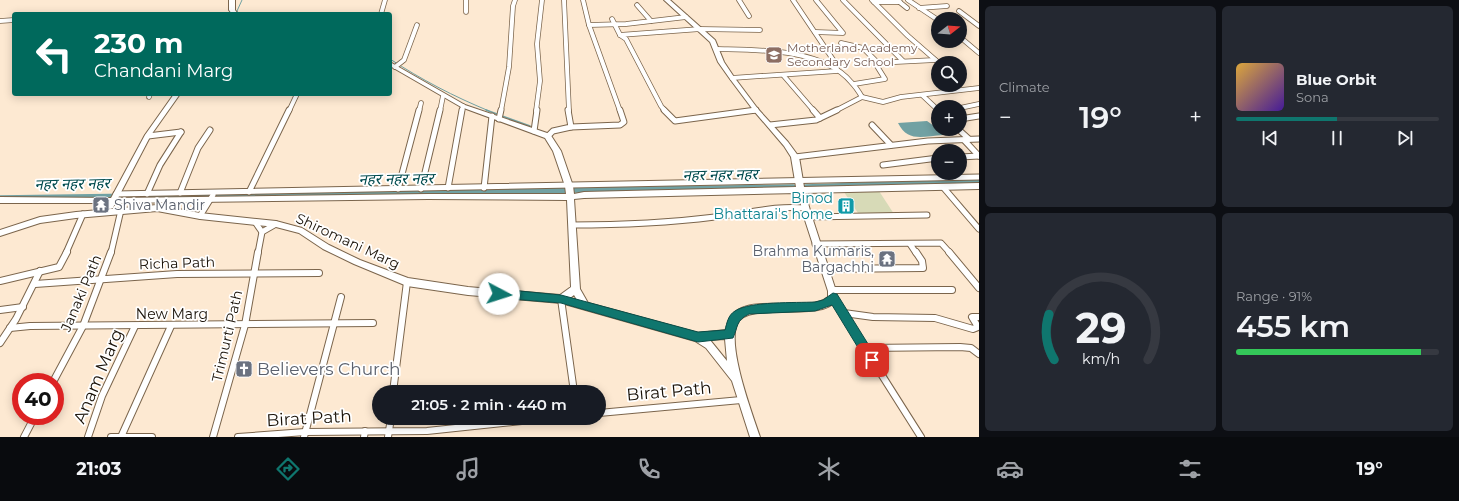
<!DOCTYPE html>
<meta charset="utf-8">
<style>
:root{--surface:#171b24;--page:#242831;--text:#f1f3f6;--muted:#9ea1a6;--line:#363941;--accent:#0f766e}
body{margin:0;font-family:Montserrat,"Noto Sans Devanagari",sans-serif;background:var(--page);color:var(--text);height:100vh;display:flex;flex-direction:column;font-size:15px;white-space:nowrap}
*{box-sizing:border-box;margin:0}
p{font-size:13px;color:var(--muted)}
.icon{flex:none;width:22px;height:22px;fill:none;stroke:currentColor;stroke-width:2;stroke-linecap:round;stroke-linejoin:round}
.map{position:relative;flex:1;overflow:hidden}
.drawer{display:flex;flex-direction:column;gap:6px;padding:6px;background:#0d0f14;width:480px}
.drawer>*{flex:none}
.guide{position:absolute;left:12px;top:12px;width:380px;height:84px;border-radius:4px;box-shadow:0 2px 10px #0003;background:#00695c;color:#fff;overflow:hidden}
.needle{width:26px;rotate:73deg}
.buttons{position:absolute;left:931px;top:12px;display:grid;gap:8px}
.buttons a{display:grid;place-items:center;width:36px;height:36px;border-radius:50%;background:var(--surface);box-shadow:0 2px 10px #0003;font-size:20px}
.speed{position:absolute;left:12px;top:373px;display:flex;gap:8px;font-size:20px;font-weight:700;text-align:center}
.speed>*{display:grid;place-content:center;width:52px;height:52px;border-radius:50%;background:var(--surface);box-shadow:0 2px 10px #0003;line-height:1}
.speed .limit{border:6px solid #d22;background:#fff;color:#111}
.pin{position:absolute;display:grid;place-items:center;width:34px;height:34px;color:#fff;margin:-17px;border-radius:8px;box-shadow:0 2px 6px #0006}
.me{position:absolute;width:44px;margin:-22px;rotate:95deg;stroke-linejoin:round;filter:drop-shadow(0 0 3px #0008)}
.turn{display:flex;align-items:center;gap:14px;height:84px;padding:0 16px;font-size:18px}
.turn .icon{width:52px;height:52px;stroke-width:2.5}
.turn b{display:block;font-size:28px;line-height:34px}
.big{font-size:30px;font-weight:600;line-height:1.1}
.drawer .card{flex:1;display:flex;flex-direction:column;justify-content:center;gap:6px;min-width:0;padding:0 14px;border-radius:6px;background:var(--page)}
.drawer .dial{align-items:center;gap:0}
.dial svg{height:104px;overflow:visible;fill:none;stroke:var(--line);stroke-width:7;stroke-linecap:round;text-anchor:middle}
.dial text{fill:var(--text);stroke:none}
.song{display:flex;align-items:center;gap:12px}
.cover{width:48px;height:48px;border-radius:6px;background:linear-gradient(135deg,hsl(40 70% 55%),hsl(260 70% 35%))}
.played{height:4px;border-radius:2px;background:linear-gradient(90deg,var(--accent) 50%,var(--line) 50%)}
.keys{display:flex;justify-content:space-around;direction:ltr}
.heat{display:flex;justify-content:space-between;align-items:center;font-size:22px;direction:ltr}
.charge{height:6px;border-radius:3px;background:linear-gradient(90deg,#34c759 91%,var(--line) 0)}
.drawer .tiles{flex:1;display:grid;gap:6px;grid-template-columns:repeat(2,1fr)}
.trip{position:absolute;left:372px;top:385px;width:234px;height:40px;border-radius:20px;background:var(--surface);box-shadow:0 2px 10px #0003;font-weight:600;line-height:40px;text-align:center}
.tab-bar{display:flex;height:64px;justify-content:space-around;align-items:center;background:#090b0e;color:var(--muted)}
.tab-bar .icon{width:28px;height:28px}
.tab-bar .current{color:var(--accent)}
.tab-bar b{font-size:18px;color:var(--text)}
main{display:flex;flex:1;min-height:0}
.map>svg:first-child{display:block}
</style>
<main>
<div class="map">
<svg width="979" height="437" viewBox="0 0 979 437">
<rect width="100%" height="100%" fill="#fde9d2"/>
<path fill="#d7dab7" d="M 879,191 L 894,214 L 858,213 L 844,192 Z"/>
<path fill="#71a1a3" d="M 927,121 L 944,133 L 943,135 C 924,136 908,143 898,123 Z"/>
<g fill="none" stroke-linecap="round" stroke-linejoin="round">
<g stroke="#71a1a3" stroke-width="1">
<path d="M 239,14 L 237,11 L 242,0"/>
<path d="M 390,59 C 422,80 453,96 489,111"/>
</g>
<g stroke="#71a1a3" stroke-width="1.5">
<path d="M 486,110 L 497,114"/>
<path d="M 502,116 L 530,126"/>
</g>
<g stroke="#71a1a3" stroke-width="5.5">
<path d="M 806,187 L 979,181"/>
<path d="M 0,198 L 793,187"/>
</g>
<g stroke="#7b654c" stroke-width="5.5">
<g id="street-far2">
<path d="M 466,0 L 466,12"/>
<path d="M 564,0 L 569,111"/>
<path d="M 583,0 L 589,25"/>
<path d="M 739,0 L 749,16"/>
<path d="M 843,0 L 903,61"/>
<path d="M 872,0 L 908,36 L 939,63"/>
<path d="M 897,0 L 907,8"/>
<path d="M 908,0 L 938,20"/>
<path d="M 874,2 L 900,2"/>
<path d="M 637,5 L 651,21"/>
<path d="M 919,8 L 947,6"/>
<path d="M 959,11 L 979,26"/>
<path d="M 381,14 L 385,0"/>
<path d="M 612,19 L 620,35 L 626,39 L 661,106 L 665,111"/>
<path d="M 0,21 L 14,20"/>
<path d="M 815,32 L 843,33 L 816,0"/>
<path d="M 620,35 L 700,29 L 760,30"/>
<path d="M 960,37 L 979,53"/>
<path d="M 841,43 L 863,48 L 877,62"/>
<path d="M 717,49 C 757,50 823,48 851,82 C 855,86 859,92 862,97 L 835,111"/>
<path d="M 395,67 L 404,60 L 417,25"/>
<path d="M 783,75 L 814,111"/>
<path d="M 732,78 L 837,71 L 836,64 L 793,0"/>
<path d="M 854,84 L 885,79 L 875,63 L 935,60"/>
<path d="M 922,95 L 938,110"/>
<path d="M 149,97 L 150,94"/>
<path d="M 862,97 L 883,102 L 901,97 L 979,88"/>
<path d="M 960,108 L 979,104"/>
<path d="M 289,111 L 297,94"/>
<path d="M 419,111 L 421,103"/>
<path d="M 440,111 L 443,96"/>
<path d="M 462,111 L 463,106"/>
<path d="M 501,111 L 509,67 L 513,6 L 515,0"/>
<path d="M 536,111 L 540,81 L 537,44 L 542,0"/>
<path d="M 620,111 L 589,25 L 626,24 L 686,17"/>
<path d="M 752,111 L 756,110"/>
</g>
</g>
<g stroke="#7b654c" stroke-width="7">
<g id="street-far1">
<path d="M 664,110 L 675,121 L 756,110"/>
<path d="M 813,110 L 820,118"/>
<path d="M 499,119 L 501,110"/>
<path d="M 960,119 L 979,116"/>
<path d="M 770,125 L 816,120 L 837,110"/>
<path d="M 872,125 L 891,145"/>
<path d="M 571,127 L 620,125 L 624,122 L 620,110"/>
<path d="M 958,129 L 969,139"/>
<path d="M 534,131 L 537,110"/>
<path d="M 148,136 L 181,132"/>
<path d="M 548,136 L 553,131 L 571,127 L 568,110"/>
<path d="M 964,140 L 979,156"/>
<path d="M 795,157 L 928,141 L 979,139"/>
<path d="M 960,157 L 979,156"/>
<path d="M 883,165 L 938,158"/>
<path d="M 943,187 L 979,229"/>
<path d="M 448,188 L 462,110"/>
<path d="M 484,188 L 492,116"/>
<path d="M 398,189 L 419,110"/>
<path d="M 421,189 L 440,110"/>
<path d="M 249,192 L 289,110"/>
<path d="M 180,193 L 198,148 L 210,130"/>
<path d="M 116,194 L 979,177"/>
<path d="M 147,194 L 160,165 L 181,132"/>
<path d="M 200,216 L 213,195"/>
<path d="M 808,217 L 927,215"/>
<path d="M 255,222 L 262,232"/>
<path d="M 572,225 C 620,225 667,223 715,217 C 745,214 775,205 805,208"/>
<path d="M 815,244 L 941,243 L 950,253"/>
<path d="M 910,244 L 916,253"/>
<path d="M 66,253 L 83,214"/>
<path d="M 111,253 L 121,210"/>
<path d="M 258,253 L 262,232 L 276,224"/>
</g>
</g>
<g stroke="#7b654c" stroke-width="8">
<g id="street">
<path d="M 949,252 L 979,288"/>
<path d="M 823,269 L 923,268 L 922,261 L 916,252"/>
<path d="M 0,281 L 59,267 L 67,252"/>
<path d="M 35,284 L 177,274 L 319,273"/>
<path d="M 832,290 L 952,290"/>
<path d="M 833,298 L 921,437"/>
<path d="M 561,299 L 574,392"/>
<path d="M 0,310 L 23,307"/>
<path d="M 844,313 L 873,317 L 935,318 L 973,329 L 978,327 L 972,317 L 979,317"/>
<path d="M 10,328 L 30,326 L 373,323"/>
<path d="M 0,343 L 16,319 L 40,271"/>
<path d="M 865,348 L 960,347 L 971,348 L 979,354"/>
<path d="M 53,382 L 83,326 L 111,252"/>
<path d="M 393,392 L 407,282"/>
<path d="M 599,413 L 741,400"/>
<path d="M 24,437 L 35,416"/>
<path d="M 88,437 L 102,396 L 135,326"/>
<path d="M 111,437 L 152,437"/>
<path d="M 121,437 L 171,326"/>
<path d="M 213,437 L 245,325 L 258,252"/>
<path d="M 238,437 L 305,432 L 427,431 L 550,418"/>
<path d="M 304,437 L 341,297"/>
<path d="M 364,437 L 365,431"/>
<path d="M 388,437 L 391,418"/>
</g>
</g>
<g stroke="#7b654c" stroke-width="2">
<g id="secondary">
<path d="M 229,0 L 235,0 L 235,10 L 238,14 L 232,14 L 229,10 Z"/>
<path d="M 664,0 L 670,0 L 715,40 L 724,62 L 734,77 L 758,109 L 788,142 L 799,157 L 804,187 L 979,183 L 979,189 L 805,193 L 812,217 L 836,291 C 842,329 748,297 737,324 C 727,347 752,413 760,437 L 750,437 L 732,381 L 706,348 L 695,341 L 561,303 L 468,295 L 407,286 L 354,264 L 323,249 L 299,233 L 276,227 L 200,219 L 157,211 L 76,218 L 40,223 L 0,236 L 0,230 L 40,217 L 76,212 L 157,205 L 200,213 L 276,221 L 302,228 L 329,245 L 360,260 L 408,278 L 468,287 L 560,295 L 571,287 L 567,200 L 428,199 L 115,203 L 113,208 L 110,209 L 106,206 L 108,203 L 0,203 L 0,197 L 111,198 L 145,135 L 174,94 L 180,94 L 151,135 L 118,198 L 428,194 L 566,194 L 565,186 L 553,151 L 545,138 L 461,107 L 390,66 L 390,62 L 465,105 L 550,134 L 561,151 L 573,186 L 574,194 L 584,192 L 796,187 L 791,157 L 784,146 L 754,111 L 730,79 L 718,62 L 710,42 ZM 798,193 L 804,217 L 828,291 L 828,297 C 803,317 732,284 726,330 L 698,333 L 588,303 L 580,289 L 574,199 L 584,198 ZM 574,295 L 577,300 L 570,298 ZM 725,339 L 727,361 L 710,340 Z"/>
</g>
</g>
<use href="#street-far2" stroke="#fff" stroke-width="4"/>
<use href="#street-far1" stroke="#fff" stroke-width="5"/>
<use href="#street" stroke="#fff" stroke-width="6"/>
<use href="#secondary" fill="#fff" fill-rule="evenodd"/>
</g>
<path fill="#0f766e" stroke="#0a4d48" d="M 499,289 L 561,295 L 698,332 L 725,330 C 727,323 728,315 735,311 C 750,301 796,303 815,302 L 823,300 L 833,293 L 837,294 L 878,360 L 876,364 L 872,365 L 868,364 L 832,305 L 815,311 L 749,314 C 736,320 738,327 733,338 L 698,342 L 561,303 L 499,298 L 494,294 Z"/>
<defs>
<g id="school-square" transform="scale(0.9)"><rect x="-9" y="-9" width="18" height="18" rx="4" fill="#8d6e63" stroke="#fff"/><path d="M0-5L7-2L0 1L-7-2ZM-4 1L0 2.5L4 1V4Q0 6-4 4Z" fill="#fff"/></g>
<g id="temple-square" transform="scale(0.9)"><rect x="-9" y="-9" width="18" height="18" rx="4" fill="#6b7280" stroke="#fff"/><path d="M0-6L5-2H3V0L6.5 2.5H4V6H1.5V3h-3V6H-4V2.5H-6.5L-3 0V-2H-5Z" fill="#fff"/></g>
<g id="building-square" transform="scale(0.9)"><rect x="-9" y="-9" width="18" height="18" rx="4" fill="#0f9aa8" stroke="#fff"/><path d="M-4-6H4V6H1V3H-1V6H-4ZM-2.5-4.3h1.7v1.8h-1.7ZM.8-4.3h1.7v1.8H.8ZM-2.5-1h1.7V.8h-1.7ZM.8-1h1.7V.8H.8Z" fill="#fff"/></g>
<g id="church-square" transform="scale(0.9)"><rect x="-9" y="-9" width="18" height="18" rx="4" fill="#6b7280" stroke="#fff"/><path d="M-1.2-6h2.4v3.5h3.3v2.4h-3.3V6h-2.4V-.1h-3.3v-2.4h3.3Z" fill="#fff"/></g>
</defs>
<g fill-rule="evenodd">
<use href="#school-square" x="774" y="55"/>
<use href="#temple-square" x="101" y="205"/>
<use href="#building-square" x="846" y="206"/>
<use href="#temple-square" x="887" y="259"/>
<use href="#church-square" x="244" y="369"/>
</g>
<g text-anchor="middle" stroke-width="3.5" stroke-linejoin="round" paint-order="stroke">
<g font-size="12" fill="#785e54" stroke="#fff" text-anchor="start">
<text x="787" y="52">Motherland Academy<tspan x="787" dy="14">Secondary School</tspan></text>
</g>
<g font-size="14" fill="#0d838f" stroke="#fff" text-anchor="end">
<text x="833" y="203">Binod<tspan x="833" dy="16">Bhattarai's home</tspan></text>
</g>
<g font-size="14" fill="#5b616d" stroke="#fff" text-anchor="start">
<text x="114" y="210">Shiva Mandir</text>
<text x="874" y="256" text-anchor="end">Brahma Kumaris,<tspan x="874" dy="16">Bargachhi</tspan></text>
</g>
<g font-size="14" fill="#191107" stroke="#fff">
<text transform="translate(348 241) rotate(25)" y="5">Shiromani Marg</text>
<text transform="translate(177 263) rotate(-2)" y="5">Richa Path</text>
<text transform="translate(81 293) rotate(-67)" y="5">Janaki Path</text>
<text x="172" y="319">New Marg</text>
<text transform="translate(227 336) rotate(-77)" y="5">Trimurti Path</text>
</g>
<g font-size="15" font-style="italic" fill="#004b4e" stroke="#fff">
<text transform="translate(720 175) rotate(-1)" y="5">नहर नहर नहर</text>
<text transform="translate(396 179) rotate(-1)" y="5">नहर नहर नहर</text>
<text transform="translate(72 184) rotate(-1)" y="5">नहर नहर नहर</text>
</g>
<g font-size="17" fill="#5b616d" stroke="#fff" text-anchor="start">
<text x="257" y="375">Believers Church</text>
</g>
<g font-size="17" fill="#191107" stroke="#fff">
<text transform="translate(98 376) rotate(-67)" y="6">Anam Marg</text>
<text transform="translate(669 391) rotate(-5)" y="6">Birat Path</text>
<text transform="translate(309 418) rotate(-3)" y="6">Birat Path</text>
</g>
</g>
</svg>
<div class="buttons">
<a><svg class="needle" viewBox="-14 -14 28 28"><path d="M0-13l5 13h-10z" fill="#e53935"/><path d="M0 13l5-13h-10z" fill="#9ea1a6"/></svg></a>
<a><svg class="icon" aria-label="search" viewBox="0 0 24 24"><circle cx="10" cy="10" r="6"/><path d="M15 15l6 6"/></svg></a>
<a>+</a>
<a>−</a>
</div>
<div class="speed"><div class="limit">40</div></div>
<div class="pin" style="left:872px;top:360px;background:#d93025"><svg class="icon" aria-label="arrive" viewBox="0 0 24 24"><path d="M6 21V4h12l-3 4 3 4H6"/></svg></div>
<svg class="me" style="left:499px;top:294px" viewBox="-20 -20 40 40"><circle r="19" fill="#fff"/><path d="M0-13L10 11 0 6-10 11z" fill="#0f766e"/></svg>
<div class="trip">21:05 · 2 min · 440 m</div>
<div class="guide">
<div class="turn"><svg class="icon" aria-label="left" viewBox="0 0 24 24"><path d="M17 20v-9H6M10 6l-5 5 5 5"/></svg><div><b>230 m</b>Chandani Marg</div></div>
</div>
</div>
<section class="drawer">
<div class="tiles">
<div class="card"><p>Climate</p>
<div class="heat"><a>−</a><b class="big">19°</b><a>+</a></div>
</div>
<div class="card">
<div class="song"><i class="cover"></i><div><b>Blue Orbit</b><p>Sona</p></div></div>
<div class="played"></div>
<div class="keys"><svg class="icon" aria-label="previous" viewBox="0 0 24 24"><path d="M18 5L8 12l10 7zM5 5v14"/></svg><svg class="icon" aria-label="pause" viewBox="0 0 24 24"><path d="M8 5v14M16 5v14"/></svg><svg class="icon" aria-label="next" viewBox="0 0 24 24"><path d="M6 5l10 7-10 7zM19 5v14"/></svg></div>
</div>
<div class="card dial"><svg viewBox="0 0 100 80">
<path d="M14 69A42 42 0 1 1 86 69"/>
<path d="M14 69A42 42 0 0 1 10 34" stroke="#0f766e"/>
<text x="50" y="56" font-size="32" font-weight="700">29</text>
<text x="50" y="72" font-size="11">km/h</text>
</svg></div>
<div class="card"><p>Range · 91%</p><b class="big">455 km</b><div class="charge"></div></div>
</div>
</section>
</main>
<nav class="tab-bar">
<b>21:03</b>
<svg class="icon current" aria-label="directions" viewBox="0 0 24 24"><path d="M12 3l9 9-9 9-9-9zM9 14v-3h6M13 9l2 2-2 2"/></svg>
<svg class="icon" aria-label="music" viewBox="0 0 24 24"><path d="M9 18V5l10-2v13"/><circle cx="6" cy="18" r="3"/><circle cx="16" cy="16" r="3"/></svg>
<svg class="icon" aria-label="phone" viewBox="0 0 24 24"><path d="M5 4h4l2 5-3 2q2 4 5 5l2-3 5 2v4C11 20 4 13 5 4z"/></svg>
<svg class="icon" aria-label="climate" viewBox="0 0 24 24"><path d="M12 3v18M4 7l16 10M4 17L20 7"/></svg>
<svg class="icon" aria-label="car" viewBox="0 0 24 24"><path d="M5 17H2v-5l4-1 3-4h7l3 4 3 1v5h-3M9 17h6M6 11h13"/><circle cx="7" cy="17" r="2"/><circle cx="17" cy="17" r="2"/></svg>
<svg class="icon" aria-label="filters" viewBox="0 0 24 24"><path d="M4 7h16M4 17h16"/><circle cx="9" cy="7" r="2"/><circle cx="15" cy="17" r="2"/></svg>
<b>19°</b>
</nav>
